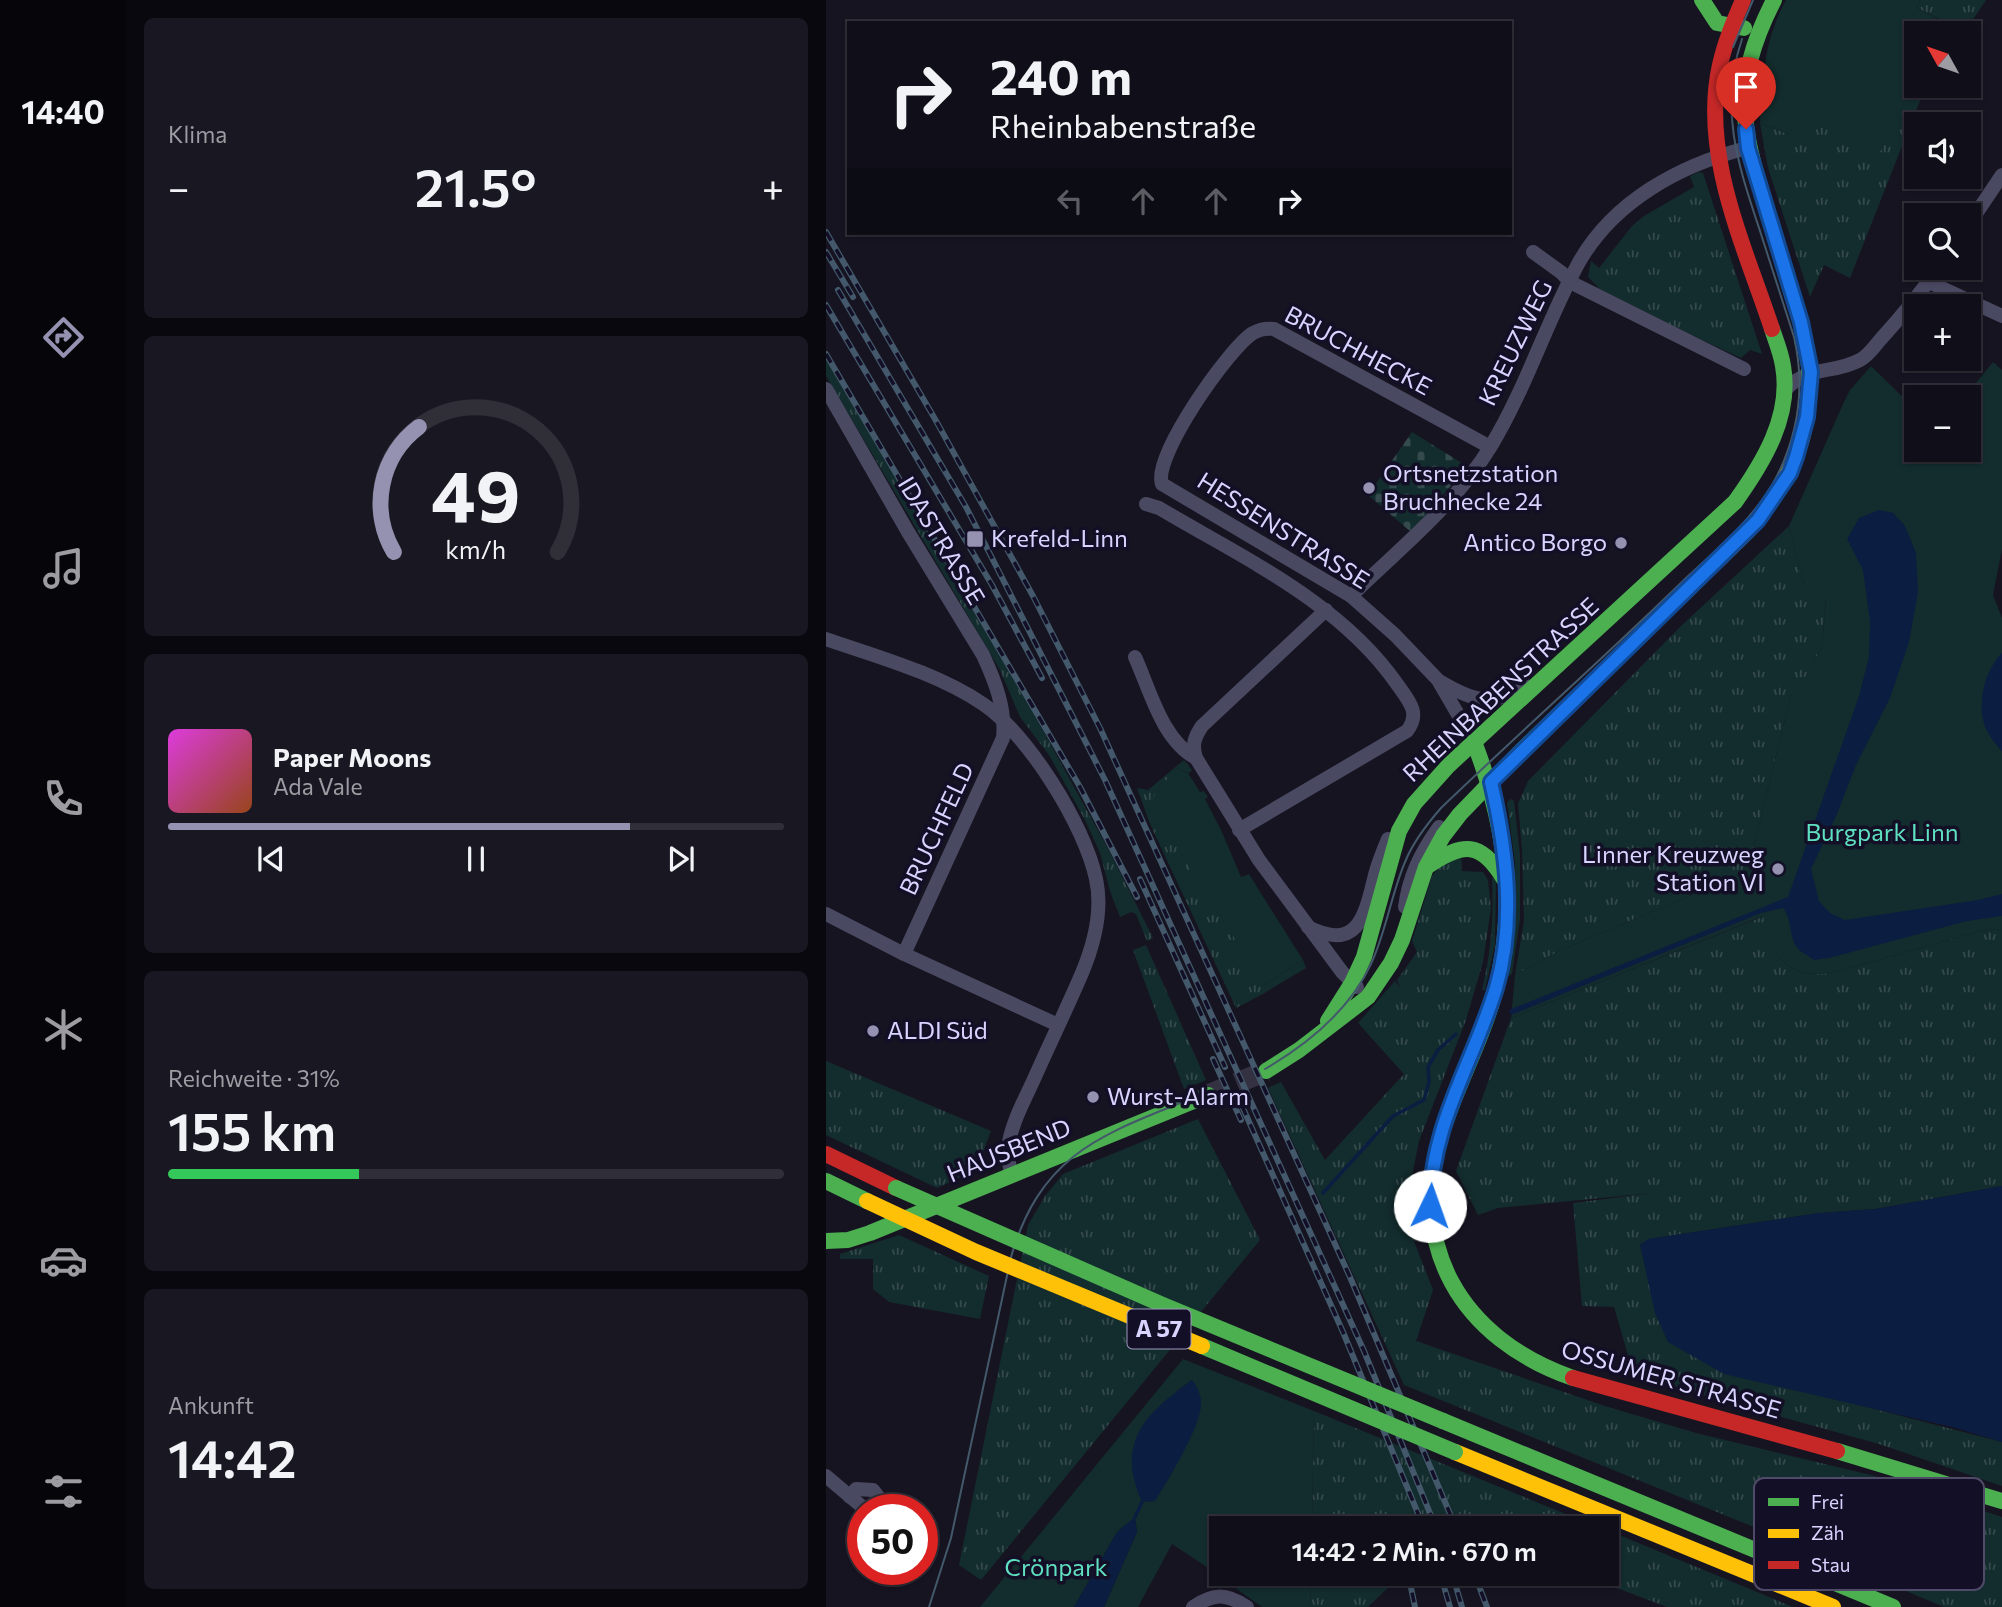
<!DOCTYPE html>
<html lang="de">
<meta charset="utf-8">
<style>
:root{--surface:#100f19;--page:#191822;--text:#f1f3f6;--muted:#9c9ca2;--line:#302f38;--accent:#9591b1}
body{margin:0;font-family:Commissioner,sans-serif;background:var(--page);color:var(--text);height:100vh;display:flex;flex-direction:column;font-size:26px;white-space:nowrap}
*{box-sizing:border-box;margin:0}
p{font-size:23px;color:var(--muted)}
.icon{flex:none;width:38px;height:38px;fill:none;stroke:currentColor;stroke-width:2;stroke-linecap:round;stroke-linejoin:round}
.map{position:relative;flex:1;overflow:hidden}
.panel{display:flex;flex-direction:column;gap:18px;padding:18px;background:#09080e;width:700px}
.panel>*{flex:none}
.banner{position:absolute;left:21px;top:21px;width:665px;height:214px;border-radius:0px;box-shadow:0 2px 5px #0004,0 0 0 2px var(--line);background:#100f19;color:var(--text);overflow:hidden}
.needle{width:46px;rotate:310deg}
.buttons{position:absolute;left:1078px;top:21px;display:grid;gap:14px}
.buttons a{display:grid;place-items:center;width:77px;height:77px;border-radius:0px;background:var(--surface);box-shadow:0 2px 5px #0004,0 0 0 2px var(--line);font-size:35px}
.speed{position:absolute;left:21px;top:1494px;display:flex;gap:14px;font-size:35px;font-weight:700;text-align:center}
.speed>*{display:grid;place-content:center;width:91px;height:91px;border-radius:50%;background:var(--surface);box-shadow:0 2px 5px #0004,0 0 0 2px var(--line);line-height:1}
.speed .limit{border:10px solid #d22;background:#fff;color:#111}
.pin{position:absolute;display:grid;place-items:center;width:60px;height:60px;color:#fff;margin:-72px -30px;border-radius:50% 50% 50% 0;rotate:-45deg;box-shadow:0 0 7px #0007}
.pin .icon{rotate:45deg}
.me{position:absolute;width:77px;margin:-38px;rotate:3deg;stroke-linejoin:round;filter:drop-shadow(0 0 5px #0008)}
.turn{display:flex;align-items:center;gap:24px;height:147px;padding:0 28px;font-size:32px}
.turn .icon{width:91px;height:91px;stroke-width:2.5}
.turn b{display:block;font-size:49px;line-height:60px}
.lanes{display:flex;align-items:center;height:66px;padding:0 28px;background:#0003;justify-content:center;gap:35px;direction:ltr}
.lanes .off{opacity:.35}
.big{font-size:52px;font-weight:600;line-height:1.1}
.panel .tile{flex:1;display:flex;flex-direction:column;justify-content:center;gap:10px;min-width:0;padding:0 24px;border-radius:10px;background:var(--page)}
.panel .dial{align-items:center;gap:0}
.dial svg{height:182px;overflow:visible;fill:none;stroke:var(--line);stroke-width:7;stroke-linecap:round;text-anchor:middle}
.dial text{fill:var(--text);stroke:none}
.song{display:flex;align-items:center;gap:21px}
.cover{width:84px;height:84px;border-radius:10px;background:linear-gradient(135deg,hsl(300 70% 55%),hsl(20 70% 35%))}
.played{height:7px;border-radius:4px;background:linear-gradient(90deg,var(--accent) 75%,var(--line) 75%)}
.keys{display:flex;justify-content:space-around;direction:ltr}
.heat{display:flex;justify-content:space-between;align-items:center;font-size:38px;direction:ltr}
.charge{height:10px;border-radius:5px;background:linear-gradient(90deg,#34c759 31%,var(--line) 0)}
.trip{position:absolute;left:383px;top:1516px;width:410px;height:70px;border-radius:0px;background:var(--surface);box-shadow:0 2px 5px #0004,0 0 0 2px var(--line);font-weight:600;line-height:70px;text-align:center}
main{display:flex;flex:1;min-height:0}
.tab-bar{display:flex;flex-direction:column;width:126px;justify-content:space-around;align-items:center;background:#06060a;color:var(--muted)}
.tab-bar .icon{width:49px;height:49px}
.tab-bar .selected{color:var(--accent)}
.tab-bar b{font-size:32px;color:var(--text)}
.map>svg:first-child{display:block}
</style>
<main>
<nav class="tab-bar">
<b>14:40</b>
<svg class="icon selected" aria-label="directions" viewBox="0 0 24 24"><path d="M12 3l9 9-9 9-9-9zM9 14v-3h6M13 9l2 2-2 2"/></svg>
<svg class="icon" aria-label="music" viewBox="0 0 24 24"><path d="M9 18V5l10-2v13"/><circle cx="6" cy="18" r="3"/><circle cx="16" cy="16" r="3"/></svg>
<svg class="icon" aria-label="phone" viewBox="0 0 24 24"><path d="M5 4h4l2 5-3 2q2 4 5 5l2-3 5 2v4C11 20 4 13 5 4z"/></svg>
<svg class="icon" aria-label="climate" viewBox="0 0 24 24"><path d="M12 3v18M4 7l16 10M4 17L20 7"/></svg>
<svg class="icon" aria-label="car" viewBox="0 0 24 24"><path d="M5 17H2v-5l4-1 3-4h7l3 4 3 1v5h-3M9 17h6M6 11h13"/><circle cx="7" cy="17" r="2"/><circle cx="17" cy="17" r="2"/></svg>
<svg class="icon" aria-label="filters" viewBox="0 0 24 24"><path d="M4 7h16M4 17h16"/><circle cx="9" cy="7" r="2"/><circle cx="15" cy="17" r="2"/></svg>
</nav>
<section class="panel">
<div class="tile"><p>Klima</p>
<div class="heat"><a>−</a><b class="big">21.5°</b><a>+</a></div>
</div>
<div class="tile dial"><svg viewBox="0 0 100 80">
<path d="M14 69A42 42 0 1 1 86 69"/>
<path d="M14 69A42 42 0 0 1 25 14" stroke="#9591b1"/>
<text x="50" y="56" font-size="32" font-weight="700">49</text>
<text x="50" y="72" font-size="11">km/h</text>
</svg></div>
<div class="tile">
<div class="song"><i class="cover"></i><div><b>Paper Moons</b><p>Ada Vale</p></div></div>
<div class="played"></div>
<div class="keys"><svg class="icon" aria-label="previous" viewBox="0 0 24 24"><path d="M18 5L8 12l10 7zM5 5v14"/></svg><svg class="icon" aria-label="pause" viewBox="0 0 24 24"><path d="M8 5v14M16 5v14"/></svg><svg class="icon" aria-label="next" viewBox="0 0 24 24"><path d="M6 5l10 7-10 7zM19 5v14"/></svg></div>
</div>
<div class="tile"><p>Reichweite · 31%</p><b class="big">155 km</b><div class="charge"></div></div>
<div class="tile"><p>Ankunft</p><b class="big">14:42</b></div>
</section>
<div class="map">
<svg width="1176" height="1607" viewBox="0 0 1176 1607">
<defs>
<pattern id="grass-tufts" width="24" height="20" patternUnits="userSpaceOnUse" patternTransform="scale(1.75)"><rect width="24" height="20" fill="#132c2d"/><path d="M3 7l-1-3M5 7V3M7 7l1-3M15 17l-1-3M17 17v-4M19 17l1-3" fill="none" stroke="#354a4c"/></pattern>
<pattern id="cemetery-stones" width="16" height="16" patternUnits="userSpaceOnUse" patternTransform="scale(1.75)"><rect width="16" height="16" fill="#132c2d"/><path d="M2 7V4a2 2 0 0 1 4 0v3zM10 15v-3a2 2 0 0 1 4 0v3z" fill="#354a4c"/></pattern>
</defs>
<rect width="100%" height="100%" fill="#161421"/>
<g fill="url(#grass-tufts)">
<path d="M 1094,0 L 1160,0 L 1138,33 L 1117,33 L 1122,24 L 1090,7 Z"/>
<path d="M 1090,78 L 1090,86 L 1102,86 L 1097,93 L 1024,278 L 998,265 L 984,297 L 942,168 L 934,123 L 962,134 L 976,118 L 1077,102 Z"/>
<path d="M 873,172 L 877,173 L 936,354 L 924,350 L 915,358 L 770,291 L 772,287 L 762,277 L 765,261 L 773,268 L 806,226 L 818,216 L 868,187 L 864,176 Z"/>
<path d="M 0,359 L 208,714 L 286,856 L 327,938 L 321,941 L 310,914 L 305,912 L 294,917 L 284,891 L 274,853 L 259,820 L 223,755 L 194,717 L 174,670 L 0,376 Z"/>
<path d="M 963,526 L 977,582 L 1000,597 L 996,647 L 979,678 L 965,680 L 965,694 L 922,871 L 733,951 L 689,975 L 698,920 L 696,850 L 692,804 L 702,781 L 856,625 Z"/>
<path d="M 358,760 L 366,770 L 363,773 L 350,768 L 438,985 L 477,960 L 480,968 L 435,995 L 410,1008 L 324,824 L 311,788 L 322,790 Z"/>
<path d="M 685,799 L 688,801 L 694,855 L 694,919 L 686,974 L 680,978 L 689,863 L 681,802 Z"/>
<path d="M 635,854 L 636,871 L 657,872 L 662,880 L 665,908 L 657,962 L 640,1020 L 593,1141 L 586,1176 L 586,1236 L 607,1290 L 590,1341 L 779,1406 L 870,1433 L 1053,1477 L 1176,1517 L 1176,1607 L 1118,1607 L 940,1532 L 578,1385 L 442,1088 L 455,1082 L 499,1160 L 578,1074 L 532,1023 L 569,981 L 574,988 L 571,980 L 591,952 L 586,941 L 606,876 L 615,864 Z"/>
<path d="M 666,878 L 670,879 L 669,944 L 659,990 L 656,990 C 665,953 668,916 666,878 Z"/>
<path d="M 938,916 L 943,939 L 951,955 L 961,965 L 977,973 L 997,974 L 1021,969 L 1158,930 L 1176,929 L 1176,1186 L 1050,1209 L 993,1213 L 823,1239 L 814,1245 L 1029,1404 L 1176,1442 L 1176,1486 L 1053,1444 L 808,1376 L 788,1307 L 756,1306 L 747,1203 L 826,1193 L 672,1208 L 652,1215 L 630,1171 L 685,1018 Z"/>
<path d="M 320,945 L 380,1080 L 358,1089 L 307,950 Z"/>
<path d="M 0,1061 L 165,1131 L 150,1170 L 111,1188 L 0,1135 Z"/>
<path d="M 372,1119 L 434,1240 L 155,1580 L 133,1565 L 202,1225 L 219,1196 L 237,1174 Z"/>
<path d="M 73,1235 L 163,1276 L 154,1319 L 63,1302 L 47,1289 L 47,1259 L 14,1259 L 14,1254 Z"/>
<path d="M 488,1411 L 774,1528 L 486,1528 Z"/>
<path d="M 781,1530 L 967,1607 L 841,1607 L 751,1573 L 780,1573 Z"/>
<path d="M 485,1573 L 577,1573 L 542,1607 L 484,1607 Z"/>
</g>
<path fill="url(#cemetery-stones)" d="M 586,432 L 639,465 L 627,483 L 586,533 L 542,495 Z"/>
<g fill="#132c2d" fill-rule="evenodd">
<path d="M 960,0 L 1094,0 L 1090,7 L 1122,25 L 1117,33 L 1090,33 L 1090,78 L 1053,154 L 977,118 L 962,134 L 934,123 C 935,82 939,37 960,0 Z"/>
<path d="M 1167,362 L 1176,370 L 1176,549 L 1167,595 L 1176,618 L 1176,929 L 1158,930 L 1021,969 L 997,974 L 977,973 L 961,965 L 951,955 L 942,939 L 937,916 L 685,1018 L 689,975 L 733,951 L 922,871 L 965,694 L 965,679 L 979,677 L 996,647 L 1000,598 L 977,582 L 963,526 L 1017,404 L 1024,390 L 1045,366 L 1084,404 L 1090,401 L 1090,450 L 1143,450 L 1143,397 L 1134,397 L 1150,383 Z"/>
<path d="M 350,768 L 362,773 L 374,792 L 378,791 L 382,797 L 379,799 L 396,832 L 415,877 L 423,874 L 477,960 L 438,985 L 324,804 L 328,796 Z"/>
<path d="M 357,1359 L 488,1411 L 486,1528 L 396,1528 L 396,1573 L 485,1573 L 484,1607 L 436,1607 L 408,1587 L 409,1582 L 399,1579 L 346,1544 L 312,1607 L 278,1607 L 311,1532 L 309,1518 L 291,1532 L 248,1607 L 154,1607 ZM 366,1380 L 367,1430 L 343,1478 L 351,1391 Z"/>
</g>
<g fill="#0b1e41">
<path d="M 1053,510 L 1067,513 L 1079,526 L 1090,553 L 1092,592 L 1083,642 L 1064,698 L 1030,765 L 1011,814 L 985,869 L 993,901 L 1004,913 L 1019,920 L 1152,900 L 1176,894 L 1176,916 L 1141,921 L 1003,958 L 988,960 C 983,956 977,953 973,950 C 962,938 967,920 957,908 L 935,913 L 685,1015 L 683,1010 L 962,897 L 1033,696 L 1043,657 L 1044,622 L 1037,570 L 1021,539 L 1033,518 Z"/>
<path d="M 1176,653 L 1176,752 C 1172,746 1166,740 1162,733 C 1149,709 1157,672 1176,653 Z"/>
<path d="M 1176,1186 L 1176,1442 L 1126,1427 L 898,1374 L 842,1342 L 829,1313 L 814,1245 L 822,1239 L 993,1213 L 1050,1209 Z"/>
<path d="M 366,1380 C 372,1388 375,1394 375,1405 C 374,1428 342,1480 329,1501 L 316,1502 C 289,1442 319,1414 366,1380 Z"/>
<path d="M 309,1517 L 311,1532 L 278,1607 L 248,1607 L 291,1532 Z"/>
</g>
<g fill="none" stroke-linecap="round" stroke-linejoin="round">
<g stroke="#0b1e41" stroke-width="3.5">
<path d="M 497,1193 L 567,1116 L 598,1100 L 603,1082 L 602,1067 L 612,1050 L 630,1034"/>
<path d="M 309,1517 L 316,1502"/>
</g>
<path stroke="#333142" stroke-width="21" stroke-dasharray="21 10" stroke-linecap="butt" d="M 382,1095 L 440,1071"/>
<g stroke="#4a4962" stroke-width="14">
<path d="M 1143,224 L 1176,175"/>
<path d="M 707,252 L 736,273 L 744,282 L 918,369"/>
<path d="M 1103,282 L 1176,316"/>
<path d="M 0,389 L 82,532 L 157,655 C 169,681 180,709 177,738 L 78,954"/>
<path d="M 960,389 C 985,364 1006,375 1034,360 C 1042,356 1048,347 1054,340 C 1075,317 1094,294 1112,268"/>
<path d="M 320,504 L 333,508 C 417,558 514,602 571,684 C 583,701 595,713 581,731 L 413,830"/>
<path d="M 525,596 C 574,548 629,505 665,446 C 700,388 720,323 752,264 C 787,201 854,165 921,148"/>
<path d="M 500,610 L 376,726 C 368,738 366,745 370,758 L 433,860 L 516,972 L 531,987"/>
<path d="M 0,639 C 52,657 111,673 157,704 C 202,734 259,826 270,879 C 277,910 268,944 256,973 C 241,1008 224,1043 208,1079 C 198,1101 185,1124 182,1148 C 181,1157 184,1166 185,1174"/>
<path d="M 309,657 C 324,690 336,740 370,758"/>
<path d="M 615,682 C 645,700 669,709 698,684"/>
<path d="M 648,742 L 612,680 L 569,635 L 525,596 L 336,484 C 326,457 403,348 427,333 C 434,329 440,328 448,329 L 664,447"/>
<path d="M 579,907 C 583,876 595,852 613,827"/>
<path d="M 0,914 L 78,954 L 232,1025"/>
<path d="M 482,927 C 532,952 539,916 549,875 C 552,863 557,851 562,839"/>
<path d="M 0,1476 L 40,1510"/>
<path d="M 24,1497 L 30,1489 L 47,1490 L 59,1506 L 55,1510"/>
<path d="M 367,1607 C 388,1593 400,1593 421,1607"/>
</g>
<g stroke="#4caf50" stroke-width="16">
<path d="M 876,0 L 891,23 L 918,28"/>
<path d="M 948,0 C 902,90 917,134 946,225 C 953,246 958,269 965,291 C 981,339 990,375 979,426"/>
<path d="M 648,742 C 677,817 690,896 673,975 C 662,1029 634,1077 617,1129 C 579,1245 635,1339 747,1378"/>
<path d="M 602,866 C 637,842 655,841 678,879"/>
<path d="M 502,1021 L 526,983 L 538,957 L 573,831 L 588,804 L 623,765 L 909,502 C 937,463 966,416 957,366 C 955,353 950,341 946,329"/>
<path d="M 440,1071 L 473,1050 L 542,997 L 565,963 L 576,940 L 600,867 L 617,836 L 634,814 L 695,751 L 814,636"/>
<path d="M 0,1181 L 41,1201"/>
<path d="M 0,1241 L 22,1240 L 44,1233 L 382,1095"/>
<path d="M 617,1421 L 1067,1607"/>
<path d="M 1011,1451 L 1176,1501"/>
</g>
<g stroke="#ffc107" stroke-width="16">
<path d="M 814,636 L 922,531 C 948,500 971,466 979,426"/>
<path d="M 629,1452 L 1007,1607"/>
</g>
<g stroke="#c62828" stroke-width="16">
<path d="M 917,0 C 908,21 899,42 894,65 C 874,154 919,247 946,329"/>
<path d="M 0,1154 L 70,1188"/>
<path d="M 747,1378 L 1011,1451"/>
</g>
<g stroke="#43596b" stroke-width="2">
<path d="M 907,47 L 927,0"/>
<path d="M 439,1069 C 482,1044 523,1011 545,964 C 560,932 565,895 579,862 C 587,842 601,824 615,808 C 695,731 779,657 859,579 C 892,548 929,518 951,476 C 973,432 979,385 968,337 C 957,303 946,268 935,234 C 913,167 892,110 916,39"/>
<path d="M 103,1607 L 125,1538 L 185,1257 C 217,1146 286,1132 381,1092"/>
</g>
<g stroke="#43596b" stroke-width="6">
<g id="rail">
<path d="M 0,232 L 109,419 L 207,596 L 274,728 L 524,1277 L 630,1528"/>
<path d="M 0,252 L 27,297"/>
<path d="M 12,290 L 140,507 L 279,780 L 538,1351 L 610,1528"/>
<path d="M 0,305 L 166,585 L 216,678"/>
<path d="M 0,354 L 254,787 L 311,897"/>
<path d="M 314,879 L 399,1067"/>
<path d="M 387,1059 L 415,1120"/>
<path d="M 416,1106 L 517,1332 L 598,1528"/>
<path d="M 582,1573 L 589,1607"/>
<path d="M 614,1573 L 624,1607"/>
<path d="M 626,1573 L 636,1607"/>
<path d="M 648,1573 L 661,1607"/>
</g>
</g>
<use href="#rail" stroke="#130f26" stroke-width="3.5" stroke-dasharray="10" stroke-linecap="butt"/>
<g stroke="#4caf50" stroke-width="16">
<path d="M 70,1188 L 337,1305 L 617,1421"/>
<path d="M 376,1346 L 629,1452"/>
</g>
<path stroke="#ffc107" stroke-width="16" d="M 41,1201 L 150,1252 L 376,1346"/>
</g>
<g fill="none" stroke-linecap="round" stroke-linejoin="round">
<g stroke="#114b97" stroke-width="18">
<path id="route" d="M 604,1206 C 605,1123 647,1064 670,988 C 690,921 680,848 665,782 L 932,520 L 964,473 L 970,457 L 981,417 L 985,372 L 975,322 L 922,148 L 920,129"/>
</g>
<use href="#route" stroke="#1a73e8" stroke-width="12"/>
</g>
<g fill="#9591b1" stroke="#130f26" stroke-width="2.5">
<circle cx="543" cy="488" r="7"/>
<rect x="140" y="530" width="18" height="18" rx="3.5"/>
<circle cx="795" cy="543" r="7"/>
<circle cx="952" cy="869" r="7"/>
<circle cx="47" cy="1031" r="7"/>
<circle cx="267" cy="1097" r="7"/>
</g>
<g text-anchor="middle" stroke-width="7" stroke-linejoin="round" paint-order="stroke">
<rect fill="#130f26" stroke="#9e99be" stroke-width="2" x="301.5" y="1309.5" width="63" height="39" rx="5"/>
<g font-size="23" font-weight="bold" fill="#d9d4ff">
<text x="333" y="1337">A 57</text>
</g>
<g font-size="24" fill="#d9d4ff" stroke="#130f26">
<text transform="translate(690 343) rotate(-64)" y="8">KREUZWEG</text>
<text transform="translate(532 351) rotate(28)" y="8">BRUCHHECKE</text>
<text transform="translate(457 531) rotate(32)" y="8">HESSENSTRASSE</text>
<text transform="translate(115 541) rotate(59)" y="8">IDASTRASSE</text>
<text transform="translate(675 690) rotate(-43)" y="8">RHEINBABENSTRASSE</text>
<text transform="translate(111 829) rotate(-65)" y="8">BRUCHFELD</text>
<text transform="translate(183 1151) rotate(-22)" y="8">HAUSBEND</text>
<text transform="translate(845 1380) rotate(16)" y="8">OSSUMER STRASSE</text>
</g>
<g font-size="24" fill="#d9d4ff" stroke="#130f26" text-anchor="start">
<text x="557" y="482">Ortsnetzstation<tspan x="557" dy="28">Bruchhecke 24</tspan></text>
<text x="165" y="547">Krefeld-Linn</text>
<text x="781" y="551" text-anchor="end">Antico Borgo</text>
<text x="938" y="863" text-anchor="end">Linner Kreuzweg<tspan x="938" dy="28">Station VI</tspan></text>
<text x="61" y="1039">ALDI Süd</text>
<text x="281" y="1105">Wurst-Alarm</text>
</g>
<g font-size="24" fill="#5fe0c0" stroke="#130f26">
<text x="1056" y="841">Burgpark Linn</text>
<text x="230" y="1576">Crönpark</text>
</g>
</g>
<rect x="928" y="1478" width="230" height="112" rx="10" fill="#130f26" stroke="#4e4a67" stroke-width="2"/>
<rect x="942" y="1498" width="31" height="8" fill="#4caf50"/>
<rect x="942" y="1529" width="31" height="9" fill="#ffc107"/>
<rect x="942" y="1561" width="31" height="8" fill="#c62828"/>
<g font-size="19" fill="#d9d4ff">
<text x="985" y="1509">Frei</text>
<text x="985" y="1540">Zäh</text>
<text x="985" y="1572">Stau</text>
</g>
</svg>
<div class="buttons">
<a><svg class="needle" viewBox="-14 -14 28 28"><path d="M0-13l5 13h-10z" fill="#e53935"/><path d="M0 13l5-13h-10z" fill="#9c9ca2"/></svg></a>
<a><svg class="icon" aria-label="sound" viewBox="0 0 24 24"><path d="M4 9h4l5-4v14l-5-4H4zM17 9q2 3 0 6"/></svg></a>
<a><svg class="icon" aria-label="search" viewBox="0 0 24 24"><circle cx="10" cy="10" r="6"/><path d="M15 15l6 6"/></svg></a>
<a>+</a>
<a>−</a>
</div>
<div class="speed"><div class="limit">50</div></div>
<div class="pin" style="left:920px;top:129px;background:#d93025"><svg class="icon" aria-label="arrive" viewBox="0 0 24 24"><path d="M6 21V4h12l-3 4 3 4H6"/></svg></div>
<svg class="me" style="left:604px;top:1206px" viewBox="-20 -20 40 40"><circle r="19" fill="#fff"/><path d="M0-13L10 11 0 6-10 11z" fill="#1a73e8"/></svg>
<div class="trip">14:42 · 2 Min. · 670 m</div>
<div class="banner">
<div class="turn"><svg class="icon" aria-label="right" viewBox="0 0 24 24"><path d="M7 20v-9h11M14 6l5 5-5 5"/></svg><div><b>240 m</b>Rheinbabenstraße</div></div>
<div class="lanes"><svg class="icon off" aria-label="left" viewBox="0 0 24 24"><path d="M17 20v-9H6M10 6l-5 5 5 5"/></svg><svg class="icon off" aria-label="ahead" viewBox="0 0 24 24"><path d="M12 20V5M6 11l6-6 6 6"/></svg><svg class="icon off" aria-label="ahead" viewBox="0 0 24 24"><path d="M12 20V5M6 11l6-6 6 6"/></svg><svg class="icon" aria-label="right" viewBox="0 0 24 24"><path d="M7 20v-9h11M14 6l5 5-5 5"/></svg></div>
</div>
</div>
</main>
